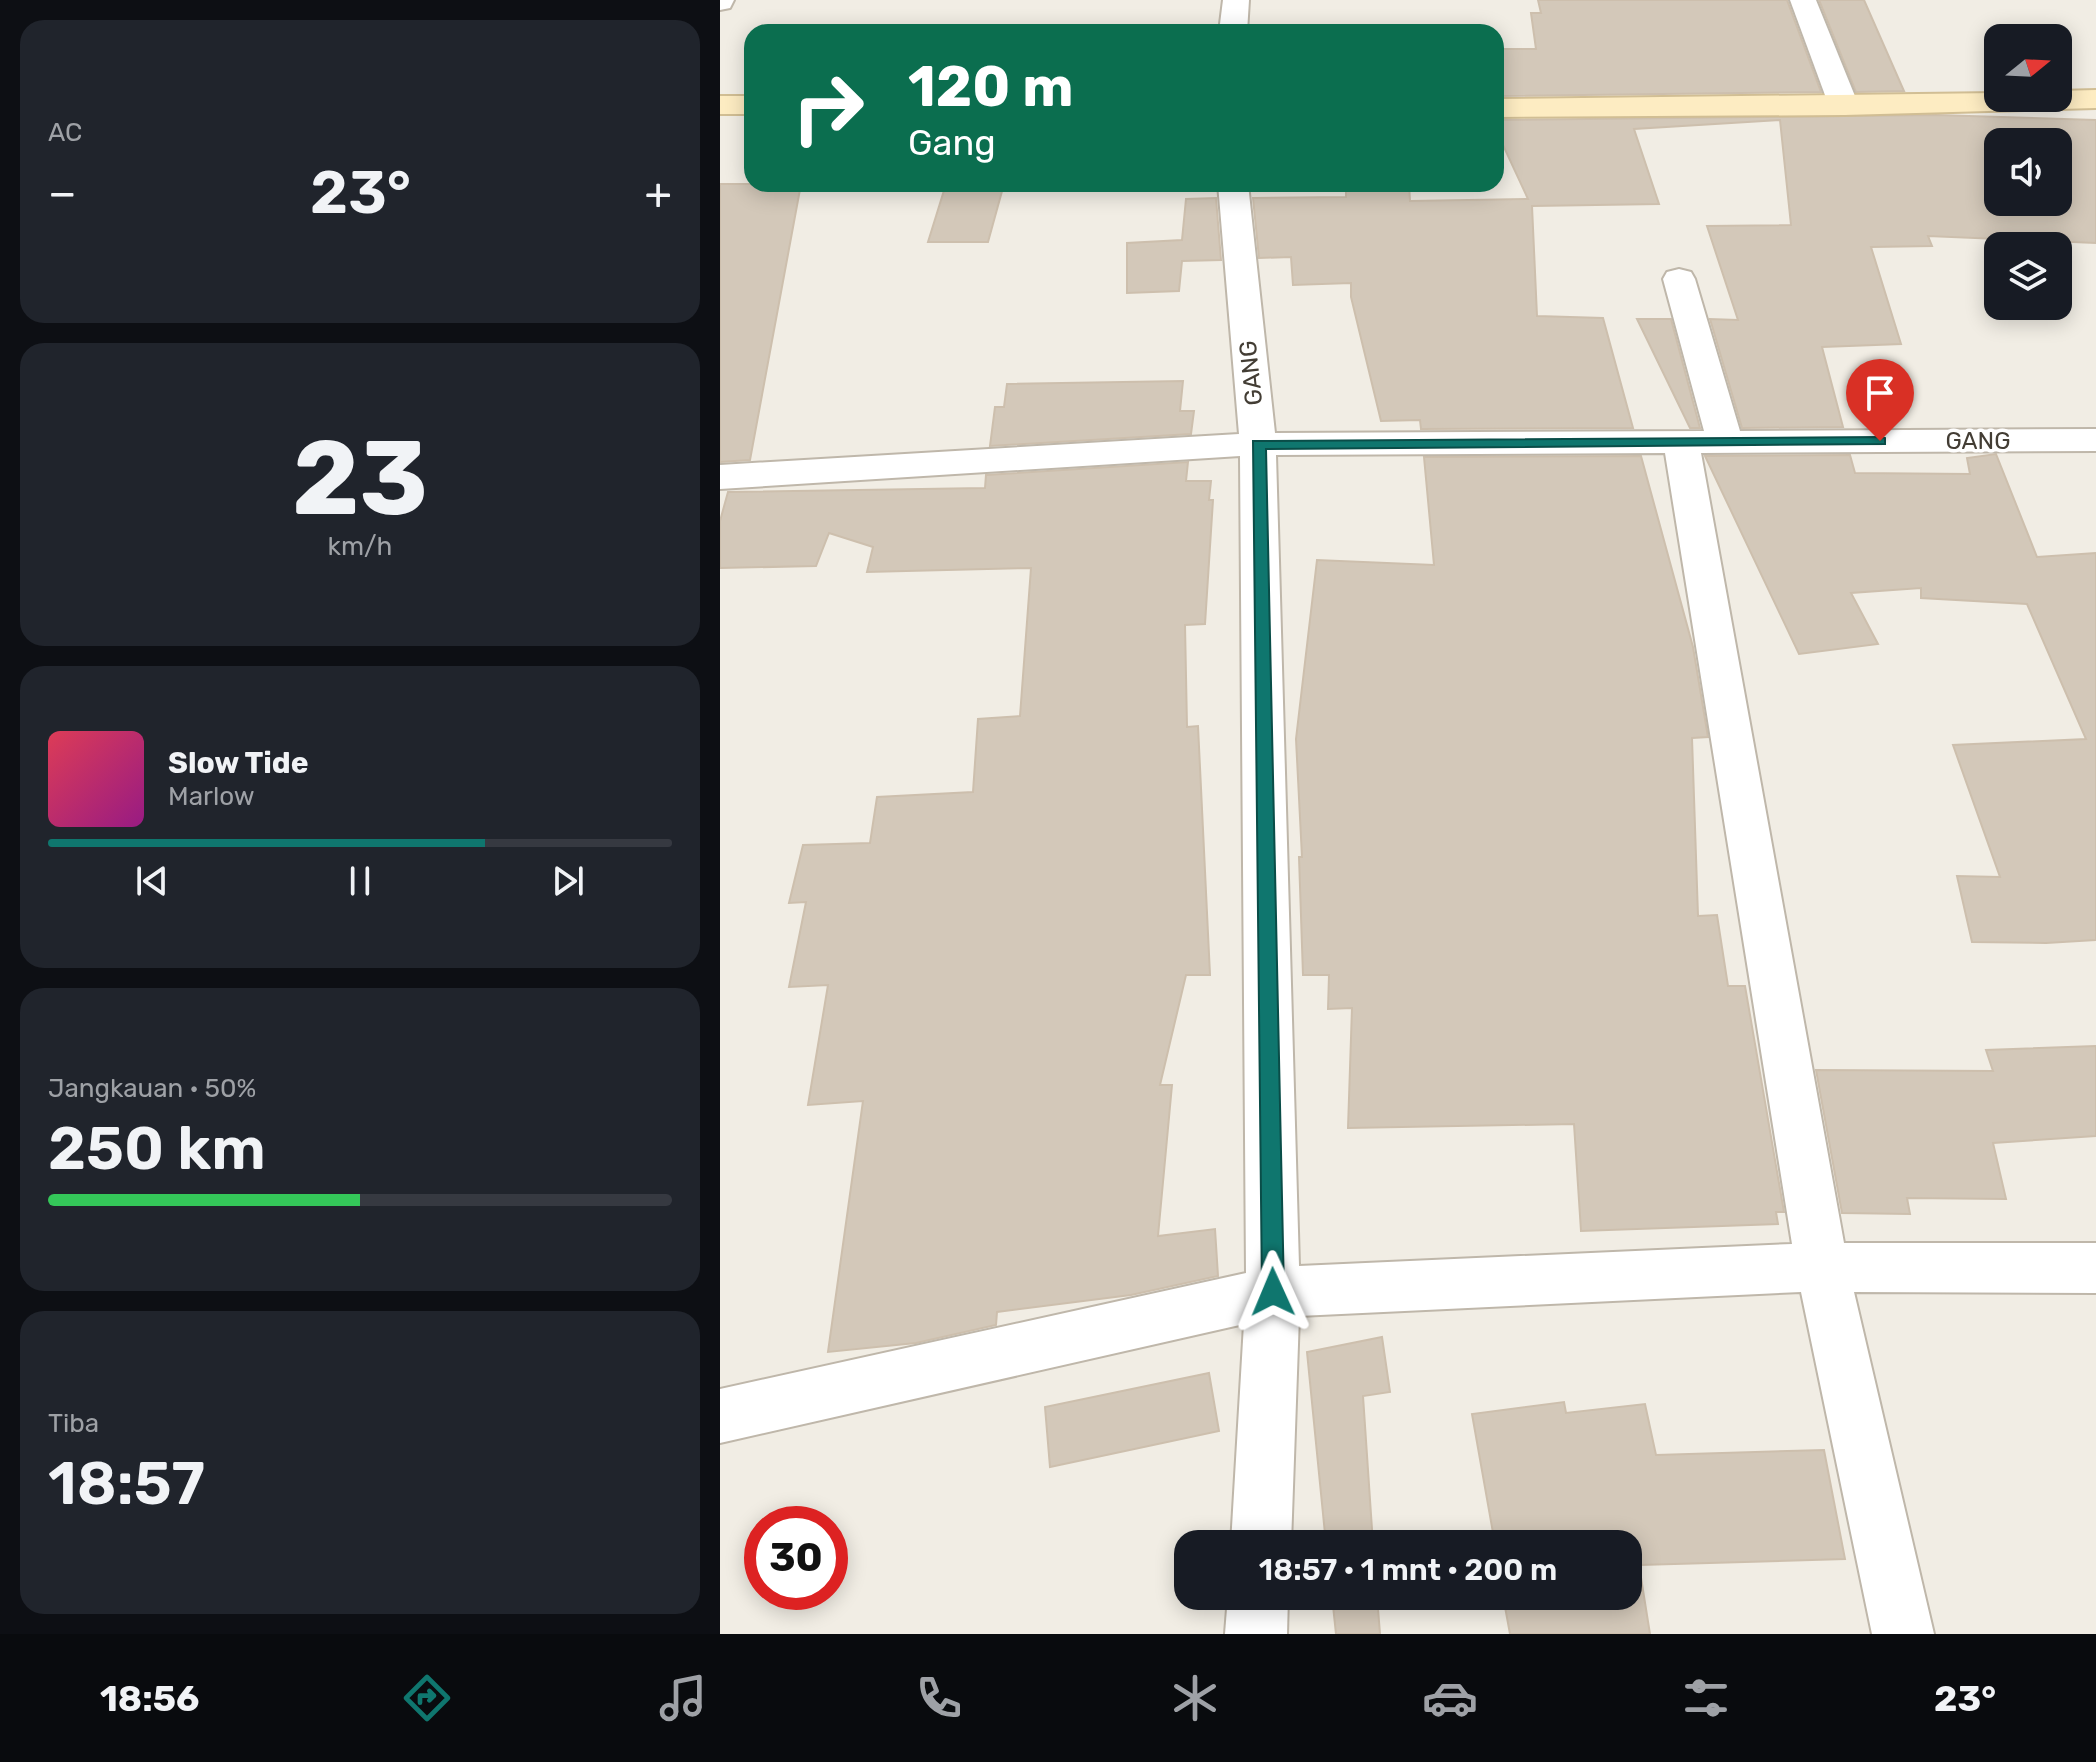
<!DOCTYPE html>
<html lang="id">
<meta charset="utf-8">
<style>
:root{--surface:#171b24;--page:#20242c;--text:#f1f3f6;--muted:#9ea1a6;--line:#363941;--accent:#0f766e}
body{margin:0;font-family:Rubik,sans-serif;background:var(--page);color:var(--text);height:100vh;display:flex;flex-direction:column;font-size:30px;white-space:nowrap}
*{box-sizing:border-box;margin:0}
p{font-size:26px;color:var(--muted)}
.icon{flex:none;width:44px;height:44px;fill:none;stroke:currentColor;stroke-width:2;stroke-linecap:round;stroke-linejoin:round}
.map{position:relative;flex:1;overflow:hidden}
.drawer{display:flex;flex-direction:column;gap:20px;padding:20px;background:#0d0f14;width:720px}
.drawer>*{flex:none}
.hud{position:absolute;left:24px;top:24px;width:760px;height:168px;border-radius:24px;box-shadow:0 4px 20px #0003;background:#0b6e4f;color:#fff;overflow:hidden}
.needle{width:52px;rotate:72deg}
.fabs{position:absolute;left:1264px;top:24px;display:grid;gap:16px}
.fabs a{display:grid;place-items:center;width:88px;height:88px;border-radius:16px;background:var(--surface);box-shadow:0 4px 20px #0003;font-size:40px}
.speed{position:absolute;left:24px;top:1506px;display:flex;gap:16px;font-size:40px;font-weight:700;text-align:center}
.speed>*{display:grid;place-content:center;width:104px;height:104px;border-radius:50%;background:var(--surface);box-shadow:0 4px 20px #0003;line-height:1}
.speed .limit{border:12px solid #d22;background:#fff;color:#111}
.pin{position:absolute;display:grid;place-items:center;width:68px;height:68px;color:#fff;margin:-82px -34px;border-radius:50% 50% 50% 0;rotate:-45deg;box-shadow:0 0 8px #0007}
.pin .icon{rotate:45deg}
.me{position:absolute;width:88px;margin:-44px;rotate:359deg;stroke-linejoin:round;filter:drop-shadow(0 0 6px #0008)}
.turn{display:flex;align-items:center;gap:28px;height:168px;padding:0 32px;font-size:36px}
.turn .icon{width:104px;height:104px;stroke-width:2.5}
.turn b{display:block;font-size:56px;line-height:68px}
.big{font-size:60px;font-weight:600;line-height:1.1}
.drawer .card{flex:1;display:flex;flex-direction:column;justify-content:center;gap:12px;min-width:0;padding:0 28px;border-radius:24px;background:var(--page)}
.drawer .dial{align-items:center;gap:0}
.dial b{font-size:104px;line-height:1}
.song{display:flex;align-items:center;gap:24px}
.cover{width:96px;height:96px;border-radius:12px;background:linear-gradient(135deg,hsl(350 70% 55%),hsl(310 70% 35%))}
.played{height:8px;border-radius:4px;background:linear-gradient(90deg,var(--accent) 70%,var(--line) 70%)}
.keys{display:flex;justify-content:space-around;direction:ltr}
.heat{display:flex;justify-content:space-between;align-items:center;font-size:44px;direction:ltr}
.charge{height:12px;border-radius:6px;background:linear-gradient(90deg,#34c759 50%,var(--line) 0)}
.trip{position:absolute;left:454px;top:1530px;width:468px;height:80px;border-radius:24px;background:var(--surface);box-shadow:0 4px 20px #0003;font-weight:600;line-height:80px;text-align:center}
.dock{display:flex;height:128px;justify-content:space-around;align-items:center;background:#090b0e;color:var(--muted)}
.dock .icon{width:56px;height:56px}
.dock .selected{color:var(--accent)}
.dock b{font-size:36px;color:var(--text)}
main{display:flex;flex:1;min-height:0}
.map>svg:first-child{display:block}
</style>
<main>
<section class="drawer">
<div class="card"><p>AC</p>
<div class="heat"><a>−</a><b class="big">23°</b><a>+</a></div>
</div>
<div class="card dial"><b>23</b><p>km/h</p></div>
<div class="card">
<div class="song"><i class="cover"></i><div><b>Slow Tide</b><p>Marlow</p></div></div>
<div class="played"></div>
<div class="keys"><svg class="icon" aria-label="previous" viewBox="0 0 24 24"><path d="M18 5L8 12l10 7zM5 5v14"/></svg><svg class="icon" aria-label="pause" viewBox="0 0 24 24"><path d="M8 5v14M16 5v14"/></svg><svg class="icon" aria-label="next" viewBox="0 0 24 24"><path d="M6 5l10 7-10 7zM19 5v14"/></svg></div>
</div>
<div class="card"><p>Jangkauan · 50%</p><b class="big">250 km</b><div class="charge"></div></div>
<div class="card"><p>Tiba</p><b class="big">18:57</b></div>
</section>
<div class="map">
<svg width="1376" height="1634" viewBox="0 0 1376 1634">
<rect width="100%" height="100%" fill="#f1ede4"/>
<g fill="#d3c8b9" stroke="#cdbfad" stroke-width="2" fill-rule="evenodd">
<path d="M 818,0 L 1067,0 L 1101,92 L 776,96 L 776,49 L 816,49 L 811,13 L 821,13 Z"/>
<path d="M 1099,0 L 1144,0 L 1184,91 L 1136,92 Z"/>
<path d="M 1216,115 L 1376,120 L 1376,243 L 1208,236 L 1212,246 L 1151,247 L 1181,344 L 1102,347 L 1123,427 L 1022,428 L 990,319 L 1018,320 L 987,226 L 1071,225 L 1060,120 L 914,129 L 939,204 L 812,206 L 817,316 L 883,318 L 913,428 L 701,429 L 700,420 L 661,421 L 631,297 L 631,283 L 573,285 L 571,257 L 539,258 L 533,198 L 626,197 L 626,184 L 689,184 L 690,201 L 808,199 L 776,130 L 776,120 ZM 1278,142 L 1338,142 L 1338,202 L 1278,202 Z"/>
<path d="M 0,184 L 81,184 L 30,460 L 0,462 Z"/>
<path d="M 226,184 L 284,184 L 268,242 L 208,242 Z"/>
<path d="M 496,198 L 501,260 L 462,261 L 459,291 L 407,293 L 407,243 L 462,240 L 466,199 Z"/>
<path d="M 917,319 L 951,319 L 980,428 L 970,428 Z"/>
<path d="M 463,381 L 460,411 L 474,411 L 471,434 L 270,446 L 275,407 L 284,407 L 287,384 Z"/>
<path d="M 1276,454 L 1317,557 L 1376,553 L 1376,940 L 1326,943 L 1252,942 L 1237,876 L 1280,877 L 1233,745 L 1366,739 L 1307,604 L 1201,598 L 1201,588 L 1131,593 L 1158,644 L 1079,654 L 985,456 L 1130,455 L 1135,473 L 1250,474 L 1247,458 Z"/>
<path d="M 921,456 L 973,647 L 988,737 L 972,738 L 978,916 L 997,915 L 1008,986 L 1025,986 L 1064,1212 L 1056,1212 L 1058,1224 L 861,1231 L 854,1124 L 628,1128 L 632,1008 L 608,1009 L 609,975 L 583,975 L 579,857 L 582,857 L 576,739 L 597,560 L 714,565 L 704,457 Z"/>
<path d="M 468,462 L 466,481 L 491,481 L 489,500 L 493,500 L 485,624 L 465,625 L 467,727 L 478,726 L 490,975 L 466,975 L 440,1085 L 452,1085 L 438,1236 L 495,1229 L 498,1276 L 411,1295 L 277,1312 L 276,1325 L 196,1343 L 108,1352 L 143,1101 L 88,1105 L 108,985 L 69,987 L 86,902 L 69,903 L 83,845 L 150,843 L 157,797 L 253,792 L 258,719 L 300,716 L 311,568 L 147,572 L 153,547 L 109,533 L 96,566 L 0,568 L 0,521 L 8,492 L 265,488 L 266,475 Z"/>
<path d="M 1376,1046 L 1376,1136 L 1273,1143 L 1286,1199 L 1187,1198 L 1190,1214 L 1122,1213 L 1096,1070 L 1273,1071 L 1266,1050 Z"/>
<path d="M 662,1337 L 670,1392 L 643,1396 L 653,1544 L 606,1544 L 587,1352 Z"/>
<path d="M 489,1373 L 499,1431 L 330,1467 L 325,1407 Z"/>
<path d="M 844,1402 L 846,1413 L 925,1404 L 936,1455 L 1104,1450 L 1125,1559 L 919,1565 L 930,1634 L 790,1634 L 783,1596 L 908,1596 L 908,1544 L 775,1544 L 752,1414 Z"/>
<path d="M 612,1596 L 657,1596 L 660,1634 L 616,1634 Z"/>
</g>
<g fill="none" stroke-linecap="round" stroke-linejoin="round">
<g stroke="#bfb7aa" stroke-width="4">
<g id="street">
<path d="M 0,0 L 14,0 L 10,8 L 0,10 Z"/>
<path d="M 503,0 L 529,0 L 527,32 L 499,32 Z"/>
<path d="M 1070,0 L 1096,0 L 1139,106 L 1134,112 L 1124,115 L 1114,112 L 1109,106 Z"/>
<path d="M 498,184 L 528,184 L 555,433 L 984,431 L 943,279 L 947,272 L 959,269 L 971,272 L 975,279 L 1020,431 L 1376,429 L 1376,451 L 981,453 L 1124,1243 L 1376,1243 L 1376,1293 L 1134,1292 L 1214,1634 L 1152,1634 L 1081,1292 L 579,1316 L 571,1544 L 511,1544 L 524,1324 L 0,1443 L 0,1389 L 526,1273 L 520,456 L 0,489 L 0,465 L 519,434 ZM 945,453 L 1072,1244 L 579,1266 L 556,455 Z"/>
<path d="M 508,1596 L 568,1596 L 567,1634 L 505,1634 Z"/>
</g>
</g>
<g stroke="#d1be94" stroke-width="4">
<g id="secondary">
<path d="M 1376,90 L 1376,108 L 1124,115 L 776,117 L 776,99 L 1278,93 L 1278,98 L 1338,98 L 1338,91 Z"/>
<rect x="0" y="96" width="32" height="18"/>
</g>
</g>
<use href="#street" fill="#fff" fill-rule="evenodd"/>
<use href="#secondary" fill="#fdecc2" fill-rule="evenodd"/>
</g>
<path fill="#0f766e" stroke="#0a4d48" stroke-width="2" d="M 1160,437 L 1165,438 L 1165,444 L 546,449 L 564,1292 L 561,1299 L 553,1302 L 545,1299 L 542,1292 L 533,441 Z"/>
<g text-anchor="middle" stroke-width="7" stroke-linejoin="round" paint-order="stroke">
<g font-size="24" fill="#433d34" stroke="#fff">
<text transform="translate(531 373) rotate(-96)" y="8">GANG</text>
<text x="1258" y="449">GANG</text>
</g>
</g>
</svg>
<div class="fabs">
<a><svg class="needle" viewBox="-14 -14 28 28"><path d="M0-13l5 13h-10z" fill="#e53935"/><path d="M0 13l5-13h-10z" fill="#9ea1a6"/></svg></a>
<a><svg class="icon" aria-label="sound" viewBox="0 0 24 24"><path d="M4 9h4l5-4v14l-5-4H4zM17 9q2 3 0 6"/></svg></a>
<a><svg class="icon" aria-label="layers" viewBox="0 0 24 24"><path d="M12 4l9 5-9 5-9-5zM3 14l9 5 9-5"/></svg></a>
</div>
<div class="speed"><div class="limit">30</div></div>
<div class="pin" style="left:1160px;top:441px;background:#d93025"><svg class="icon" aria-label="arrive" viewBox="0 0 24 24"><path d="M6 21V4h12l-3 4 3 4H6"/></svg></div>
<svg class="me" style="left:553px;top:1292px" viewBox="-20 -20 40 40"><path d="M0-17L14 15 0 8-14 15z" fill="#0f766e" stroke="#fff" stroke-width="4"/></svg>
<div class="trip">18:57 · 1 mnt · 200 m</div>
<div class="hud">
<div class="turn"><svg class="icon" aria-label="right" viewBox="0 0 24 24"><path d="M7 20v-9h11M14 6l5 5-5 5"/></svg><div><b>120 m</b>Gang</div></div>
</div>
</div>
</main>
<nav class="dock">
<b>18:56</b>
<svg class="icon selected" aria-label="directions" viewBox="0 0 24 24"><path d="M12 3l9 9-9 9-9-9zM9 14v-3h6M13 9l2 2-2 2"/></svg>
<svg class="icon" aria-label="music" viewBox="0 0 24 24"><path d="M9 18V5l10-2v13"/><circle cx="6" cy="18" r="3"/><circle cx="16" cy="16" r="3"/></svg>
<svg class="icon" aria-label="phone" viewBox="0 0 24 24"><path d="M5 4h4l2 5-3 2q2 4 5 5l2-3 5 2v4C11 20 4 13 5 4z"/></svg>
<svg class="icon" aria-label="climate" viewBox="0 0 24 24"><path d="M12 3v18M4 7l16 10M4 17L20 7"/></svg>
<svg class="icon" aria-label="car" viewBox="0 0 24 24"><path d="M5 17H2v-5l4-1 3-4h7l3 4 3 1v5h-3M9 17h6M6 11h13"/><circle cx="7" cy="17" r="2"/><circle cx="17" cy="17" r="2"/></svg>
<svg class="icon" aria-label="filters" viewBox="0 0 24 24"><path d="M4 7h16M4 17h16"/><circle cx="9" cy="7" r="2"/><circle cx="15" cy="17" r="2"/></svg>
<b>23°</b>
</nav>
